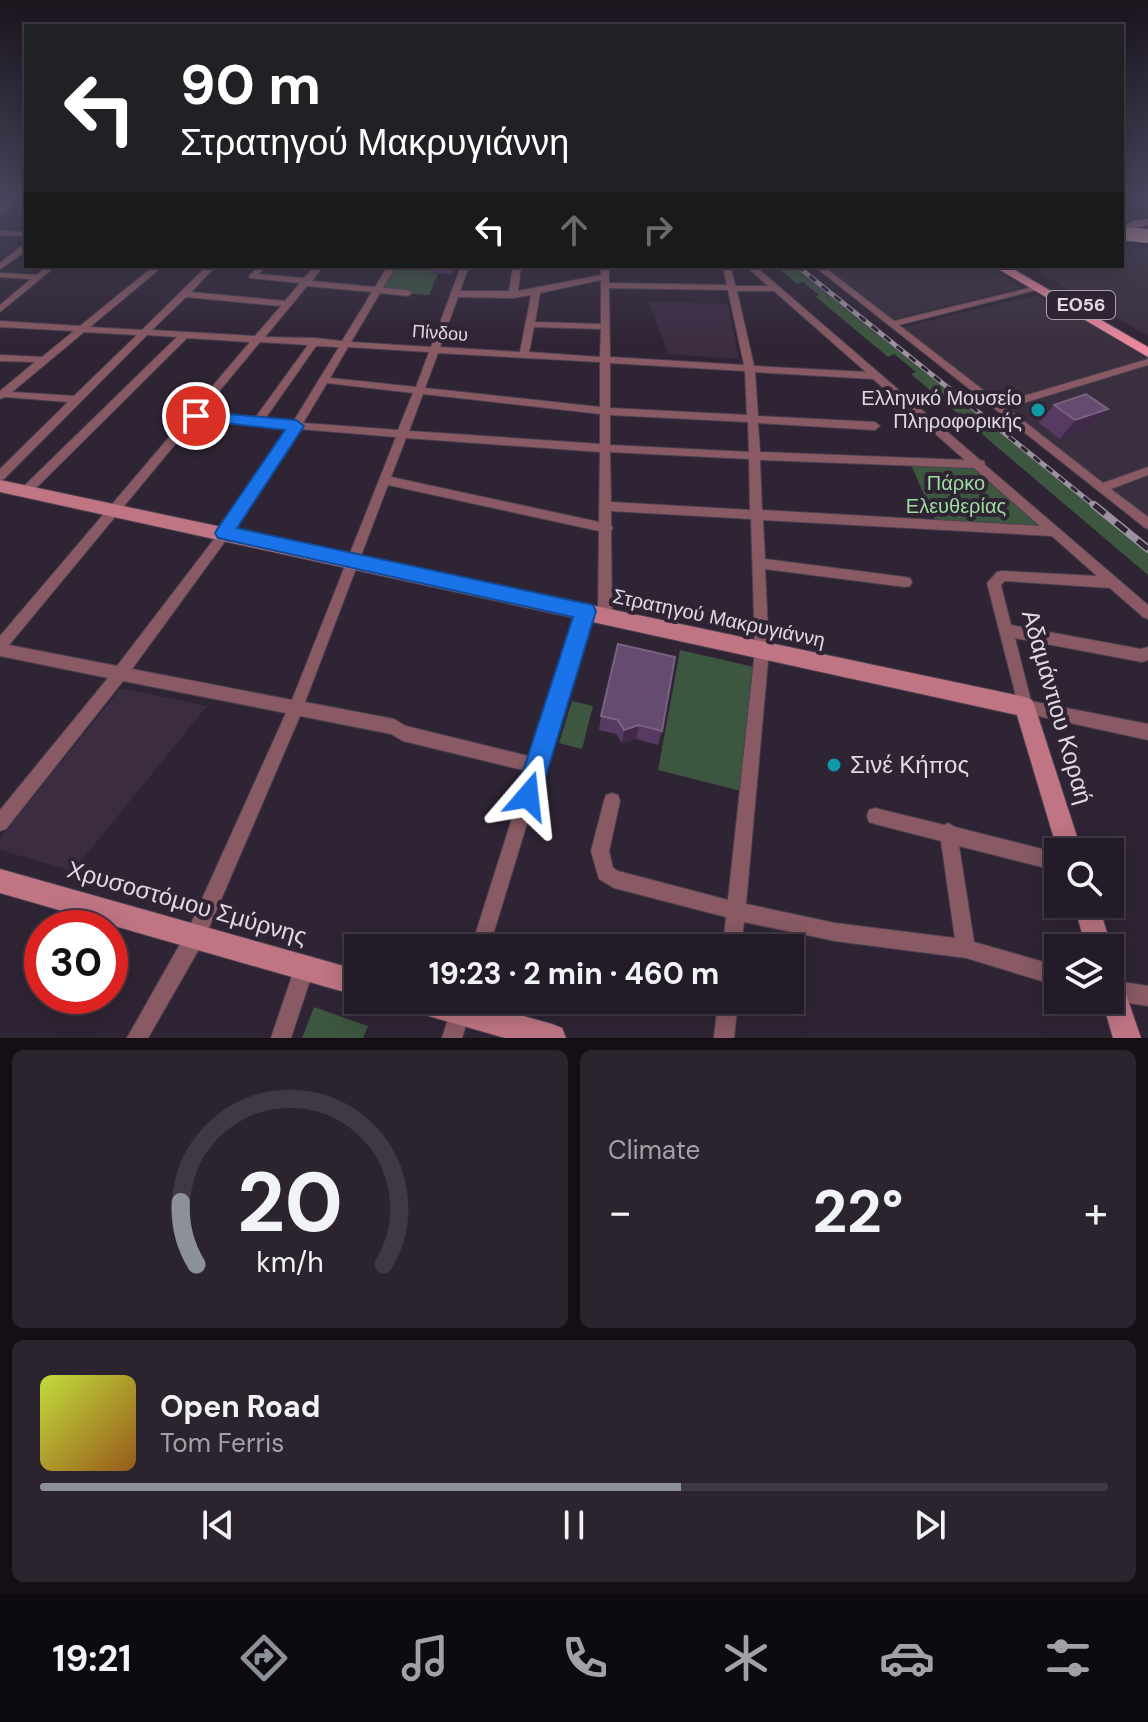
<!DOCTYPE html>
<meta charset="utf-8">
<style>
:root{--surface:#231b27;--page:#2b242f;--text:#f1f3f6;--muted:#a3a1a7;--line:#403944;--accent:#8c9099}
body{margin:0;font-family:"DM Sans",sans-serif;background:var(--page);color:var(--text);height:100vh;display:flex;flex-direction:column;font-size:30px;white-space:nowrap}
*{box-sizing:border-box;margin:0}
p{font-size:26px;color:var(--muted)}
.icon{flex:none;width:44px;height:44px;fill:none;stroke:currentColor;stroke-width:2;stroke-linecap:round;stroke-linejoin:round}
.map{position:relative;height:1038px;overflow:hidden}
.drawer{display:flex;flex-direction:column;gap:12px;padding:12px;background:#130f15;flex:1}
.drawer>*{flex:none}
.banner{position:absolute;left:24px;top:24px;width:1100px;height:244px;border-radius:0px;box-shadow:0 4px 20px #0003,0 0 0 2px var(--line);background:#202124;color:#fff;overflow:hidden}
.controls{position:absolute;left:1044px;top:838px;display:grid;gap:16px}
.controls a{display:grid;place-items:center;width:80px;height:80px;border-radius:0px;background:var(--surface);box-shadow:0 4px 20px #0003,0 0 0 2px var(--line);font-size:40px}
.speed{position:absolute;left:24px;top:910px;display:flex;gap:16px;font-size:40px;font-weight:700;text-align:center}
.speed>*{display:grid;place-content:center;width:104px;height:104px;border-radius:50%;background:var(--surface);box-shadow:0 4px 20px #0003,0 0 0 2px var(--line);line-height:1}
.speed .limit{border:12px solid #d22;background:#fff;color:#111}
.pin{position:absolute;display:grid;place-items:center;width:68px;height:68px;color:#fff;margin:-34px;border:4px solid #fff;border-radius:50%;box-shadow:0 2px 8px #0007}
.me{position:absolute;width:88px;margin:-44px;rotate:17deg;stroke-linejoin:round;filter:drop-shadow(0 0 6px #0008)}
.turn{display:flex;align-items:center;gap:28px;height:168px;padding:0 24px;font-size:36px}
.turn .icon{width:104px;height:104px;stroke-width:2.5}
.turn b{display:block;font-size:56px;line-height:68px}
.lanes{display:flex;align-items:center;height:76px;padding:0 24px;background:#0003;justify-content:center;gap:40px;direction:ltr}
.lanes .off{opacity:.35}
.big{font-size:60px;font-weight:700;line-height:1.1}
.drawer .tile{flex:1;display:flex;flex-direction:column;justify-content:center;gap:12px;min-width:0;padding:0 28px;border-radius:12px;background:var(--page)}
.drawer .dial{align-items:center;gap:0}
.dial svg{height:208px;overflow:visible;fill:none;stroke:var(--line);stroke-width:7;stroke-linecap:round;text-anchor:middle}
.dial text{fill:var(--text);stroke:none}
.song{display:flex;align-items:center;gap:24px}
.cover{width:96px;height:96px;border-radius:12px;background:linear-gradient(135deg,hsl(70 70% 55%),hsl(30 70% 35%))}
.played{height:8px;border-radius:4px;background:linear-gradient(90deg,var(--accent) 60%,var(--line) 60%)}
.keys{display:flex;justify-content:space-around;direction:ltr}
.heat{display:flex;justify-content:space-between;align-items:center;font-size:44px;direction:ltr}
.drawer .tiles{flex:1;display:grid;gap:12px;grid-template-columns:1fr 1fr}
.tile:last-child{grid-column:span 2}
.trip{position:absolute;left:344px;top:934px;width:460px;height:80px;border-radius:0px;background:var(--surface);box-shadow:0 4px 20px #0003,0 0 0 2px var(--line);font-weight:700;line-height:80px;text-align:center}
.menu{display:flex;height:128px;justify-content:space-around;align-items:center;background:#0e0b10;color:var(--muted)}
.menu .icon{width:56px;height:56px}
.menu .on{color:var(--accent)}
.menu b{font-size:36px;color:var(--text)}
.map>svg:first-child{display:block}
</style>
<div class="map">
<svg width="1148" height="1038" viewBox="0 0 1148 1038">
<rect width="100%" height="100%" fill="#2f2434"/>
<g fill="#3a2f3e">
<path d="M 1122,246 L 1148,249 L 1148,336 L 1028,266 L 1122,266 Z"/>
<path d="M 823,266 L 988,266 L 1023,287 L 892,320 Z"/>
<path d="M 1037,295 L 1148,354 L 1148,517 L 902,327 Z"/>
</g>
<g fill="#3c2c42">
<path d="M 649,302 L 728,304 L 739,359 L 668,354 Z"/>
<path d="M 121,688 L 207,706 L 73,871 L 0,850 L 0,838 Z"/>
</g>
<g fill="#3d563f">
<path d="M 397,266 L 433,266 L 430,273 L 438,274 L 429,295 L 380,291 Z"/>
<path d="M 776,266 L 792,266 L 1145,549 L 1148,551 L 1148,575 L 911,374 L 916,372 L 894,354 L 888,357 L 816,297 L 819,295 L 803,282 L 797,284 Z"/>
<path d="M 911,465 L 979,468 L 1044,527 L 936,522 Z"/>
<path d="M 680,650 L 754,667 L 741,791 L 658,770 Z"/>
<path d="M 572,701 L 593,706 L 582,749 L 559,743 Z"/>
<path d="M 314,1007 L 368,1026 L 363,1038 L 302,1038 Z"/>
</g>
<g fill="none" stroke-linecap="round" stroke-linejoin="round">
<g stroke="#4b4150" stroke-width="2">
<g id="street">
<path d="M 16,198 L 24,198 L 0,214 L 0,209 Z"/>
<path d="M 1122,210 L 1126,212 L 1128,220 L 1122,219 Z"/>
<path d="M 0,231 L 26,232 L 26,236 L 0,235 Z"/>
<path d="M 23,245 L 26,245 L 26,251 L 0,269 L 0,263 Z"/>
<path d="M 47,266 L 56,266 L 0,312 L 0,305 L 31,279 L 0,277 L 0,273 L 37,275 Z"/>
<path d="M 154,266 L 163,266 L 90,327 L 142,330 L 207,266 L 216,266 L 191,292 L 285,301 L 300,283 L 250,278 L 249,276 L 258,266 L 266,266 L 259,274 L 304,278 L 315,266 L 323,266 L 312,281 L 375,287 L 388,266 L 396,266 L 383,288 L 408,290 L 412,293 L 408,296 L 380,293 L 351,342 L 431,347 L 461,266 L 469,266 L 460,291 L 509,291 L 513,266 L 521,266 L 518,291 L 601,275 L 601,266 L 609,266 L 609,283 L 727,285 L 723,266 L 731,266 L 735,286 L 768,286 L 746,266 L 755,266 L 980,460 L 984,461 L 985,465 L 1148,605 L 1148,619 L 1143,617 L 1110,588 L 1005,581 L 1001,585 L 1011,625 L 1141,649 L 1148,647 L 1148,660 L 1142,662 L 1015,638 L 1031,701 L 1148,724 L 1148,740 L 1020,712 L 987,583 L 997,572 L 1002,571 L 1097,576 L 1052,536 L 763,520 L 765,559 L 905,577 L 910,578 L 912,582 L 910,586 L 905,587 L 765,569 L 769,650 L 746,904 L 835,923 L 955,938 L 941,841 L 875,824 L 869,822 L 867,816 L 869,810 L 875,808 L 944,825 L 948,823 L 955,827 L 1058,853 L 1058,871 L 959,846 L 974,942 L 1058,966 L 1058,986 L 966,958 L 835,941 L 744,922 L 741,948 L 723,948 L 726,917 L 614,888 L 599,879 L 591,851 L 604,801 L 606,795 L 612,793 L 618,795 L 620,801 L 609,851 L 613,868 L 618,871 L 728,900 L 755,650 L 751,519 L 611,511 L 611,525 L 613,528 L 611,531 L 612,616 L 610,620 L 605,622 L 600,620 L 598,616 L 599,531 L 388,485 L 305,702 L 394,719 L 406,726 L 532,757 L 578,611 L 580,607 L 585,605 L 590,607 L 592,611 L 489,948 L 471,948 L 527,771 L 403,741 L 391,734 L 300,716 L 202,944 L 148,1038 L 127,1038 L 188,930 L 286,713 L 123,681 L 6,829 L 0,831 L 0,810 L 108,678 L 0,656 L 0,636 L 250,342 L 187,338 L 29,495 L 21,495 L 19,492 L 21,489 L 177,337 L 147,335 L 4,479 L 0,480 L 0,469 L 68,402 L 5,397 L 0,399 L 0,391 L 35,362 L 0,361 L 0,355 L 42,357 L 74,331 L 0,327 L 0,321 L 80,326 ZM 601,280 L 601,324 L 535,322 L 540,293 ZM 307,286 L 372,292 L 342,341 L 315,338 L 265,337 ZM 609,288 L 728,290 L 744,365 L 610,357 ZM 737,291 L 774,291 L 866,372 L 754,366 ZM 531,295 L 520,352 L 440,347 L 458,297 L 513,298 ZM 186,297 L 281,306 L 255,336 L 152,330 ZM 534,327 L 601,329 L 600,357 L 529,352 ZM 84,332 L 137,335 L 74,396 L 12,392 ZM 260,342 L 308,345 L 255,418 L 201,413 ZM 316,346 L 339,347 L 293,422 L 265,419 ZM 348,347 L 429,352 L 416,387 L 330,378 ZM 438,353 L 600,362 L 600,407 L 425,388 ZM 610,363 L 745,371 L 747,415 L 610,408 ZM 755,372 L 873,379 L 965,460 L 760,452 L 758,423 L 875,430 L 880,426 L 875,422 L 758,416 ZM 327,383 L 413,393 L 398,430 L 303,423 ZM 423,394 L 600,414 L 600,444 L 409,431 ZM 610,415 L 748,422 L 749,452 L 610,445 ZM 196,419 L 289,428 L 221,530 L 117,666 L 9,645 ZM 299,429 L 396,437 L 292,700 L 132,669 L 229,536 ZM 406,438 L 600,452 L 599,522 L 391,477 ZM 610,452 L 749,459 L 750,510 L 611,502 ZM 760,460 L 974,468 L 1040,526 L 762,510 Z"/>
<path d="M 814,266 L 823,266 L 894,321 L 1041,285 L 1041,289 L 899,325 L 1000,403 L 1148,359 L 1148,365 L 1007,408 L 1103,483 L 1148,467 L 1148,475 L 1111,489 L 1148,517 L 1148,529 L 1144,527 Z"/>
<path d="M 304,958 L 311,961 L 314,968 L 291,1038 L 271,1038 L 297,961 Z"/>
<path d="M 1110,980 L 1148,986 L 1148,1006 L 1110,1000 Z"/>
<path d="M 454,1000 L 474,1000 L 462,1038 L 442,1038 Z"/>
<path d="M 718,1000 L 738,1000 L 734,1038 L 714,1038 Z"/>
</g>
</g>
<g stroke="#4b4150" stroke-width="2">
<g id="secondary">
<path d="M 1148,219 L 1148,225 L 1134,228 L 1148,236 L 1148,241 L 1130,235 L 1124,227 L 1132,221 Z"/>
<path d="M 0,480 L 1025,697 L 1032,700 L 1035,707 L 1082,852 L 1058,852 L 1017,715 L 0,492 Z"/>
<path d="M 0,869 L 358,970 L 358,996 L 0,893 Z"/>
<path d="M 1074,904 L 1098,904 L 1112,948 L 1110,952 L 1110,948 L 1086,948 Z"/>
<path d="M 1110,970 L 1119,974 L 1141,1038 L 1113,1038 L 1102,1000 L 1110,1000 Z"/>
<path d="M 405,1000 L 465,1000 L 552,1024 L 562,1028 L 566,1038 L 505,1038 L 418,1013 L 409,1009 Z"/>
</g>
</g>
<g stroke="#4b4150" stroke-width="2">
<path id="primary" d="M 993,266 L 1008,266 L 1148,347 L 1148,357 Z"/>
</g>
<use href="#street" fill="#895a63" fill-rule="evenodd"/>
<use href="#secondary" fill="#bf7584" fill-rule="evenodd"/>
<use href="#primary" fill="#e9899d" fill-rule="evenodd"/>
<g stroke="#9c929f" stroke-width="5">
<path id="rail-far1" d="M 797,266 L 1096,507"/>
</g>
<g stroke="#9c929f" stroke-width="8">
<path id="rail" d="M 1094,505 L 1148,549"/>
</g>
<use href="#rail-far1" stroke="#2f2434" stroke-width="3" stroke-dasharray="8" stroke-linecap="butt"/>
<use href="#rail" stroke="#2f2434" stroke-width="5" stroke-dasharray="14" stroke-linecap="butt"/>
<g stroke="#4b4150" stroke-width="15" stroke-linecap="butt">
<path id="highway-bridge" d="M 1122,233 L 1148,236"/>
</g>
<use href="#highway-bridge" stroke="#f3adba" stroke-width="14"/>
</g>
<g fill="#563a62">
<path d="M 429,266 L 454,266 L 452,274 L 430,273 Z"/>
<path d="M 1054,405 L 1092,427 L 1060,439 L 1039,423 Z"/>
<path d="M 601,716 L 662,731 L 658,745 L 636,739 L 622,743 L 616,734 L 599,730 Z"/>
</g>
<g fill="#402a4a">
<path d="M 1108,409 L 1092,427 L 1060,439 L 1075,420 Z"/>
<path d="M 639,725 L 636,739 L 622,743 L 624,730 Z"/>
</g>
<g fill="#654b70" stroke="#786182" stroke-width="2">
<path d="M 1086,394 L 1108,409 L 1075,420 L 1054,405 Z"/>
<path d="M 618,644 L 675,657 L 662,731 L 639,725 L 624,730 L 618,720 L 601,716 Z"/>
</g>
<linearGradient id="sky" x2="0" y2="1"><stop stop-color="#1a141d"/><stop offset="0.58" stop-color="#47455c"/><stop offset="1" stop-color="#47455c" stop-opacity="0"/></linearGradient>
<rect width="1148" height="344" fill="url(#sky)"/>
<path fill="#1a73e8" stroke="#114b97" stroke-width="2" d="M 196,411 L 296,420 L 304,426 L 237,528 L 593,605 L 596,611 L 537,805 L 528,808 L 519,805 L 515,796 L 573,617 L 218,538 L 215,533 L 218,528 L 285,430 L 190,419 L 188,416 Z"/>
<g fill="#0f9aa8" stroke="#2f2434" stroke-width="3">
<circle cx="1038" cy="410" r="8"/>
<circle cx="834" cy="765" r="8"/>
</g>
<g text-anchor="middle" stroke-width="8" stroke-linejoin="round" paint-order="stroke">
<rect fill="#2f2434" stroke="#aba2ae" stroke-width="2" x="1047" y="291" width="68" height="28" rx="6"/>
<g font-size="18" font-weight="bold" fill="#e0d8e3">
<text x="1081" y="311">ΕΟ56</text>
</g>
<g font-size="18" fill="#e0d8e3" stroke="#2f2434">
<text transform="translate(440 333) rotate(4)" y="6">Πίνδου</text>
</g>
<g font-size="20" fill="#e0d8e3" stroke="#2f2434" text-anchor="end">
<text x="1022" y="405">Ελληνικό Μουσείο<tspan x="1022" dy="23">Πληροφορικής</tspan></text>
</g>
<g font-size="20" fill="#9add9f" stroke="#2f2434">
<text x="956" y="490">Πάρκο<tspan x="956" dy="23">Ελευθερίας</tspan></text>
</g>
<g font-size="20" fill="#e0d8e3" stroke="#2f2434">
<text transform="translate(719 618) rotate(12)" y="7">Στρατηγού Μακρυγιάννη</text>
</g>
<g font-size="24" fill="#e0d8e3" stroke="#2f2434">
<text transform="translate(1057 707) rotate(74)" y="8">Αδαμάντιου Κοραή</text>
<text transform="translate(187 903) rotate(16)" y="8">Χρυσοστόμου Σμύρνης</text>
</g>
<g font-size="24" fill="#e0d8e3" stroke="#2f2434" text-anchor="start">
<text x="850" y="773">Σινέ Κήπος</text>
</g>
</g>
</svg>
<div class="controls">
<a><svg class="icon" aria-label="search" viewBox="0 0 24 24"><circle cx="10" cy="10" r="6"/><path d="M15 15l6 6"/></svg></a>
<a><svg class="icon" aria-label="layers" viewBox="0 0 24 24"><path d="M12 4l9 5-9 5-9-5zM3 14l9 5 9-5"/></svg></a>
</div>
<div class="speed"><div class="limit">30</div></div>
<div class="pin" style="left:196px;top:416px;background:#d93025"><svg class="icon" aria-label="arrive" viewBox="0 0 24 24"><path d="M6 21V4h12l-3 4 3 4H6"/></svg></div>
<svg class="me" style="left:528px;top:796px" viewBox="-20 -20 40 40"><path d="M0-17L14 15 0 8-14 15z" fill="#1a73e8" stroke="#fff" stroke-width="4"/></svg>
<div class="trip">19:23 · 2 min · 460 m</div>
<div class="banner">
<div class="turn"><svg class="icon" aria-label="left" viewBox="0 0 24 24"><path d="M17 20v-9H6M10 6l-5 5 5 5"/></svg><div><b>90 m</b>Στρατηγού Μακρυγιάννη</div></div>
<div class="lanes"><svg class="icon" aria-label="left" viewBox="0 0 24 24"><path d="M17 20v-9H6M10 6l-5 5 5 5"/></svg><svg class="icon off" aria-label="ahead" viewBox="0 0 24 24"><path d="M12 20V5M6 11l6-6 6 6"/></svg><svg class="icon off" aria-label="right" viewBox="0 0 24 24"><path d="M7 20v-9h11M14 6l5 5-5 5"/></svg></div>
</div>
</div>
<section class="drawer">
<div class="tiles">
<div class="tile dial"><svg viewBox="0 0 100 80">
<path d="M14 69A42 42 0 1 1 86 69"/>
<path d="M14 69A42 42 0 0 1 8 45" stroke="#8c9099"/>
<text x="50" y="56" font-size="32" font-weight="700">20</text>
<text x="50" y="72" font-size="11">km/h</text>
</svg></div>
<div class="tile"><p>Climate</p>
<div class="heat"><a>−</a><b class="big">22°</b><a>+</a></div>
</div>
<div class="tile">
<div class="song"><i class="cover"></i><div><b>Open Road</b><p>Tom Ferris</p></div></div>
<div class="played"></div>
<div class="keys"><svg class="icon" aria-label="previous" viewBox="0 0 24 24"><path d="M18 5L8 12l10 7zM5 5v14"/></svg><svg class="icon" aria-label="pause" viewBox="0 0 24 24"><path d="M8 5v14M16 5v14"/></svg><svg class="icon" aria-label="next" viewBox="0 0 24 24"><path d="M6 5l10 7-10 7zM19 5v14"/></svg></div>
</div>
</div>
</section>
<nav class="menu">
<b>19:21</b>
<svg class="icon on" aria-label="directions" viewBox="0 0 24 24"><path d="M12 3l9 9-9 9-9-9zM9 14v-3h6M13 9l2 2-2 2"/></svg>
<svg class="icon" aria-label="music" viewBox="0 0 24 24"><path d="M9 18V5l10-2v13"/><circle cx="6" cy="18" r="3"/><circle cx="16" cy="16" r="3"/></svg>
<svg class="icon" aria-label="phone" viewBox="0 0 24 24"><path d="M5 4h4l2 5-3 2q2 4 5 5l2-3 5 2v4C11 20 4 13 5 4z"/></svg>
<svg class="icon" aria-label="climate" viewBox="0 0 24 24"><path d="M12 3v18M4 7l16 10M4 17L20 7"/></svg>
<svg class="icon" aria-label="car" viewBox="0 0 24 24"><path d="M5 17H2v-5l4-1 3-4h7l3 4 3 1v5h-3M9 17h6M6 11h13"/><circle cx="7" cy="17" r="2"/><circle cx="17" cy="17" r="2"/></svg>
<svg class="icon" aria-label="filters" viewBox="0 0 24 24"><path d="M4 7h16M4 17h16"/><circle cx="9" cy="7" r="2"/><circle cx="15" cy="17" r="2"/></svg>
</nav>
